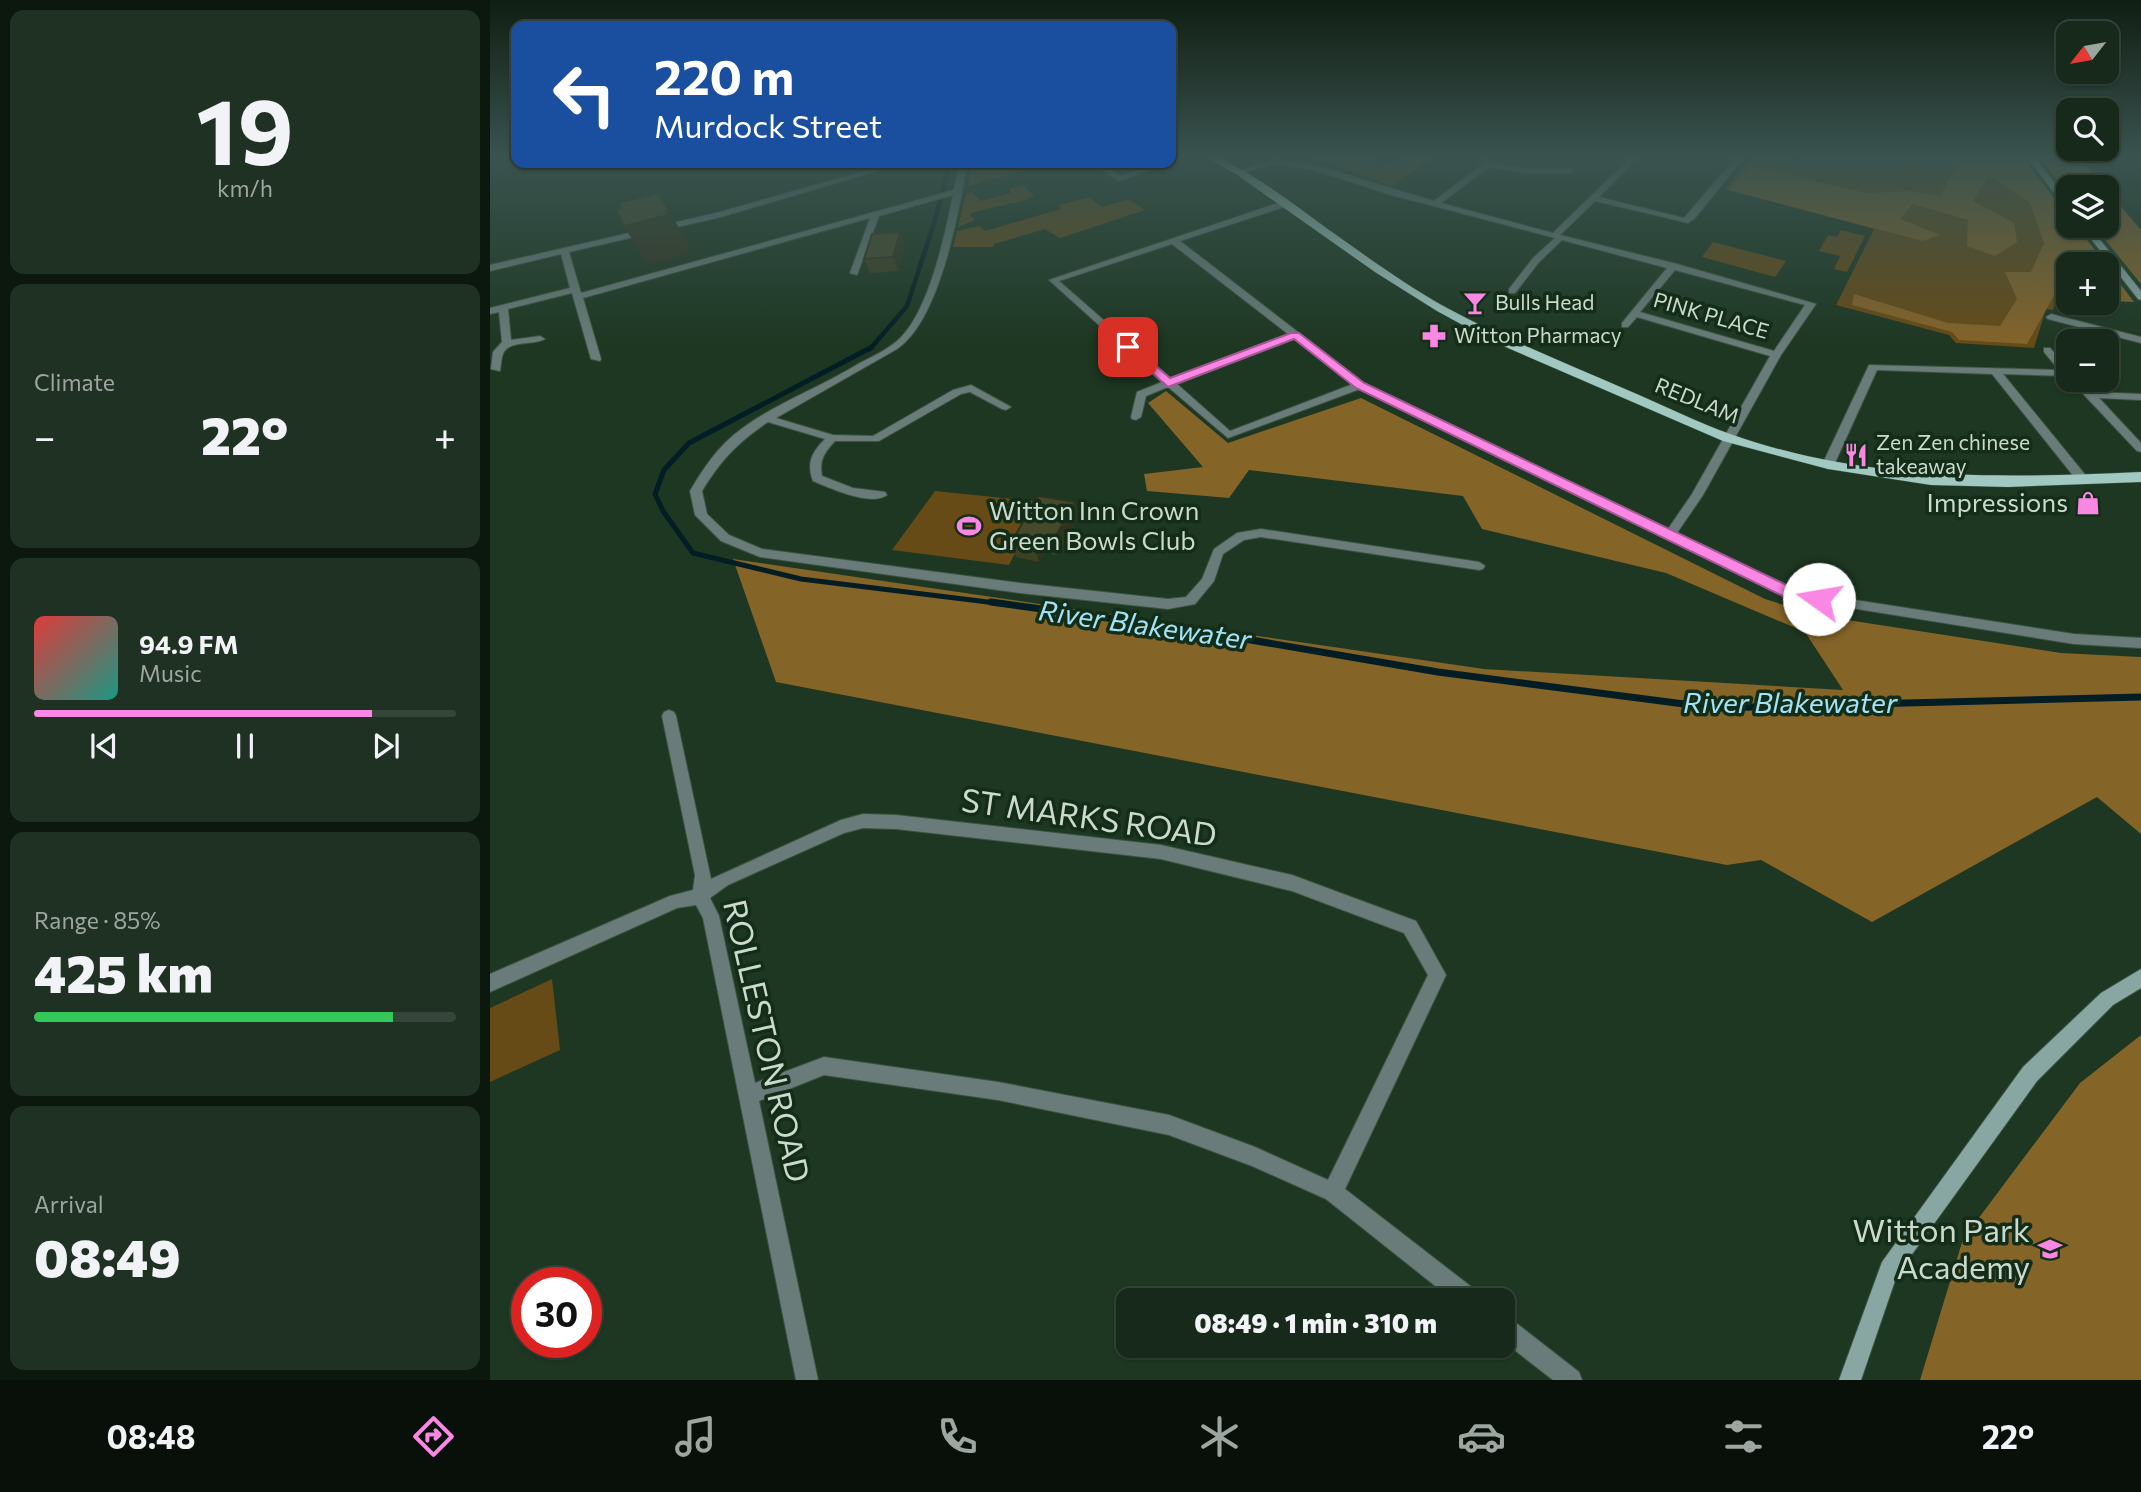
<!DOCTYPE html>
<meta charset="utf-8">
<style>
:root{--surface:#16291a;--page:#1f3123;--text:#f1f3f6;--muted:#9ea6a2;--line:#354539;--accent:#fb87e5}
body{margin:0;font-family:Commissioner,sans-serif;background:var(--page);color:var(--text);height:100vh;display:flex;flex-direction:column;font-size:26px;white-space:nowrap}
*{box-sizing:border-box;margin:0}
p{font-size:23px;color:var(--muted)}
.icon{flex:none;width:38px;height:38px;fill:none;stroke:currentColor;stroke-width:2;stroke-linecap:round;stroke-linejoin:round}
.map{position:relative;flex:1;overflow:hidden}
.sheet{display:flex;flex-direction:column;gap:10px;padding:10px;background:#0c170e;width:490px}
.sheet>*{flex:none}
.top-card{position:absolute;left:21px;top:21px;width:665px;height:147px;border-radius:14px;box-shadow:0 2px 5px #0004,0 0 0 2px var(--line);background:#1a4fa0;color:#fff;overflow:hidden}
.needle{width:46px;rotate:239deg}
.controls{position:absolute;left:1566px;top:21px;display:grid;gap:14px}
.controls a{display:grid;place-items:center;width:63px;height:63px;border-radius:14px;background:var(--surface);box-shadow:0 2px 5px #0004,0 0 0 2px var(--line);font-size:35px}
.speed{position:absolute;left:21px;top:1267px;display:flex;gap:14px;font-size:35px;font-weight:700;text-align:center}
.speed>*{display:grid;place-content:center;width:91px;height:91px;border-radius:50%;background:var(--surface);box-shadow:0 2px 5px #0004,0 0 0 2px var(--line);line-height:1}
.speed .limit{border:10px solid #d22;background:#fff;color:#111}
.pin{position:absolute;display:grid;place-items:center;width:60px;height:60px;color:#fff;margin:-30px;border-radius:14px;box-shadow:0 4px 10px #0006}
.me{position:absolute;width:77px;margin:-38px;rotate:283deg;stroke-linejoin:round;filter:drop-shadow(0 0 5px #0008)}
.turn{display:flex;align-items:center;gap:24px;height:147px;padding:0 28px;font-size:32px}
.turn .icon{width:91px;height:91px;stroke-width:2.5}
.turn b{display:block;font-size:49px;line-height:60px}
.big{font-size:52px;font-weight:800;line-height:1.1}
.sheet .tile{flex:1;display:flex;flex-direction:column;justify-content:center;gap:10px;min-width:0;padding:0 24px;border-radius:14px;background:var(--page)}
.sheet .dial{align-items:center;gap:0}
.dial b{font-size:91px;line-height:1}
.song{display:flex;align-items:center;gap:21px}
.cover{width:84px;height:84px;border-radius:10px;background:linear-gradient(135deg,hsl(0 70% 55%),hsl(170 70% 35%))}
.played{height:7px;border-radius:4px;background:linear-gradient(90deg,var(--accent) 80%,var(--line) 80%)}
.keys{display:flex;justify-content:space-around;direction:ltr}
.heat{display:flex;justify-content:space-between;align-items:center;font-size:38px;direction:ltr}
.charge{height:10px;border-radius:5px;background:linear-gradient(90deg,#34c759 85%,var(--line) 0)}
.trip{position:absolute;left:626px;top:1288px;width:399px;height:70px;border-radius:14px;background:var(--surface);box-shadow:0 2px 5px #0004,0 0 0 2px var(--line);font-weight:800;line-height:70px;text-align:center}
.tab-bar{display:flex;height:112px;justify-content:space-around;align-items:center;background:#09100a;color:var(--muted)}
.tab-bar .icon{width:49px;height:49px}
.tab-bar .on{color:var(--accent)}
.tab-bar b{font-size:32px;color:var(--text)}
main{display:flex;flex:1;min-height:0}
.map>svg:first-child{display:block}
</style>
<main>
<section class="sheet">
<div class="tile dial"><b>19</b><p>km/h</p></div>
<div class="tile"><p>Climate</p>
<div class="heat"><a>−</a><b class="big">22°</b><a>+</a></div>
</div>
<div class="tile">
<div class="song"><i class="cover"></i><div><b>94.9 FM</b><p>Music</p></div></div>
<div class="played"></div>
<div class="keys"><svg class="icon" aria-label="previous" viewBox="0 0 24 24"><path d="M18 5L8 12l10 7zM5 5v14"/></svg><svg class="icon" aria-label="pause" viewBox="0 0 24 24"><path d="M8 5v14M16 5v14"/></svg><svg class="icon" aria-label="next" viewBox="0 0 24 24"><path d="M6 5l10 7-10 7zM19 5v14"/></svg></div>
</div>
<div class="tile"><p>Range · 85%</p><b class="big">425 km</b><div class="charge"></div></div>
<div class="tile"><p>Arrival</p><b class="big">08:49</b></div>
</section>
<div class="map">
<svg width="1651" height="1380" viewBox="0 0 1651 1380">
<rect width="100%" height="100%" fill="#1d3722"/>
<g fill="#664b17">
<path d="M 808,155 L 945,155 L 902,186 L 835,162 L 809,157 Z"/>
<path d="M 1263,155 L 1285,155 L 1308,160 L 1310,156 L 1303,155 L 1527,155 L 1578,226 L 1578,294 L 1569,292 L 1563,310 L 1556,309 L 1544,348 L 1466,343 L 1459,335 L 1346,305 L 1384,229 L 1235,189 Z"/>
<path d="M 481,163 L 564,163 L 478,186 Z"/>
<path d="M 533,185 L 544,196 L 524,204 L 522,203 L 481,213 L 480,215 L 485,220 L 468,227 L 476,194 L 482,192 L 491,201 L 521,193 L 520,189 Z"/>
<path d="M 599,197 L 612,207 L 639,199 L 655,210 L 570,238 L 555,229 L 504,244 L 503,247 L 463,247 L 467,231 L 489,226 L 495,231 L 571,209 L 569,205 Z"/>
<path d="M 1351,230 L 1375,236 L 1357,272 L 1344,269 L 1350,256 L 1329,251 L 1338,235 L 1347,237 Z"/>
<path d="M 1223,242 L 1296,261 L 1285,277 L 1212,257 Z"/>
<path d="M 445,491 L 552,502 L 519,565 L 402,550 Z"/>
<path d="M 62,979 L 70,1050 L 0,1082 L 0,1008 Z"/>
</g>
<g fill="#856428">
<path d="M 1391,155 L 1531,155 L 1578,216 L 1578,226 L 1586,226 L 1616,264 L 1578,264 L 1578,292 L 1567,290 L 1537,344 L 1469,340 L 1462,332 L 1362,305 L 1364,294 L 1458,323 L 1510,326 L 1527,299 L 1515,272 L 1541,272 L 1554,243 L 1540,203 L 1499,175 L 1483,201 L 1524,223 L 1527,242 L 1505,256 L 1477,246 L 1478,220 L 1423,204 L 1410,219 L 1450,235 L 1433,241 L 1238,190 L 1260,166 L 1377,193 L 1419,191 L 1450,196 L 1466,166 L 1444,158 L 1422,161 Z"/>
<path d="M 1547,155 L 1587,155 L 1615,187 L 1578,187 L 1578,194 Z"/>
<path d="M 1617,190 L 1651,230 L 1651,284 L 1604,226 L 1617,226 Z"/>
<path d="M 1617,266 L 1644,302 L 1617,301 Z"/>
<path d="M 676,391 L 738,443 L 871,398 L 1275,599 L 1325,615 L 1571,653 L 1651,657 L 1651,834 L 1607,797 L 1382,922 L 1271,860 L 1237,865 L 286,682 L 243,559 L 994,669 L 1353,690 L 1315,632 L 1176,573 L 992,529 L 973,496 L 759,470 L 739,498 L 657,491 L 654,474 L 713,467 L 658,403 Z"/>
<path d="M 1651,1035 L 1651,1380 L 1430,1380 L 1473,1239 L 1590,1083 Z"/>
</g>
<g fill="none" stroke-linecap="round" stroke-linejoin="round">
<path stroke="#031d24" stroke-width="4.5" d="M 380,349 L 417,306 L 445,220 L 458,169 L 454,163"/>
<path stroke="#031d24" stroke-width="5" d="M 382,347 L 199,443 L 174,470 L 165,494 L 173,511 L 203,553 L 311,579 L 514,604"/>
<path stroke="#031d24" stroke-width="7" d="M 501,602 L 691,628 L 948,672 L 1225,708 L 1651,697"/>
<g stroke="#3c5441" stroke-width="2">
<g id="minor">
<path d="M 991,155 L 997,155 L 1001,162 L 1036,169 L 1080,169 L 1084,171 L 1080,173 L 1036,173 L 999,167 L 951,203 L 1063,233 L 1143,155 L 1151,155 L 1109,197 L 1194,218 L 1248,155 L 1256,155 L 1205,218 L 1198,223 L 1105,201 L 1070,235 L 1187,264 L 1326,304 L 1291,355 L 1213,495 L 1187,533 L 1307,591 L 1584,634 L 1651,638 L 1651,648 L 1584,644 L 1299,598 L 870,389 L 738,438 L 678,387 L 656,396 L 651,417 L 646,420 L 642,419 L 641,417 L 647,392 L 672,382 L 559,280 L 791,202 L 797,202 L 797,206 L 690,241 L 874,383 L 1178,529 L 1202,494 L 1280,356 L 1147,317 L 1138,327 L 1132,327 L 1132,323 L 1177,268 L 1072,240 L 1049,262 L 1025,293 L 1019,293 L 1019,289 L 1043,258 L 1065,238 L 898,194 L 824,170 L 784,164 L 749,174 L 745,172 L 784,160 L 828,166 L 944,201 L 994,163 ZM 682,244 L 798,334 L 681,379 L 569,281 ZM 1185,270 L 1315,305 L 1284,351 L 1150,312 ZM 804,339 L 863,384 L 740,431 L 687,384 Z"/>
<path d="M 403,163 L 414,163 L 231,217 L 79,252 L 91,293 L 464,190 L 469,163 L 477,163 C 469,212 450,320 407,349 L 286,418 L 343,435 L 383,436 L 463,390 L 481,385 L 521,407 L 516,410 L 512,409 L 480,392 L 471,394 L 389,441 L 345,441 C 334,453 329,460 332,476 L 363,488 L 395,492 L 397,495 C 381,507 340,488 323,481 C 316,463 322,452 335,439 L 278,422 C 249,441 230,461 212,491 L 217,514 L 239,535 L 272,549 L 530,583 L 678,599 L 696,597 L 712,579 L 724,549 L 747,533 L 771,529 L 989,562 L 995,566 L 993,569 L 989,570 L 771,537 L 754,540 L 733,554 L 724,581 L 705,604 L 678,609 L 530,593 L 270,557 L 231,541 L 205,515 L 200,491 C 210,474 221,457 235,443 C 271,408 325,391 368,364 C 383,356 402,348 413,335 C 440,305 455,235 463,195 L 389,216 L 367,275 L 360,273 L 380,218 L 93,298 L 111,359 L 110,361 L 101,359 L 82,293 L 18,309 L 21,340 L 50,336 L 55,339 C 44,346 19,339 13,354 C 11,359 11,366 10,371 L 1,369 L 3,352 L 12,342 L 9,312 L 0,314 L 0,308 L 80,288 L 71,254 L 0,271 L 0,265 L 226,213 Z"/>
<path d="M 601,163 L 610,163 L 630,176 L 663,164 L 670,166 L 629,181 Z"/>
<path d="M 1561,314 L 1651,337 L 1651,343 L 1558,319 L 1556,317 Z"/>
<path d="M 1554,348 L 1560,348 L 1578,368 L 1578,376 L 1513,374 L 1597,477 L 1597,483 L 1589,483 L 1502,374 L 1387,370 L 1344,465 L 1338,469 L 1332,465 L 1379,365 L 1569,370 L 1554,352 Z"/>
<path d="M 1580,380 L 1590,380 L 1602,392 L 1651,394 L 1651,400 L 1609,398 L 1651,443 L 1651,452 L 1647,451 Z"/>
<path d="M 179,710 L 184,712 L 186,716 L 221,879 L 351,820 L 373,814 L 406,815 L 671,845 L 802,875 L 926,921 L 956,975 L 855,1189 L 988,1292 L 991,1300 L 963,1300 L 836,1199 L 762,1166 L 679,1135 L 508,1100 L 334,1075 L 269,1101 L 328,1380 L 306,1380 L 213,918 L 206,905 L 187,908 L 0,992 L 0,974 L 180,896 L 203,890 L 205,875 L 172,716 L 174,712 ZM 373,828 L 406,829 L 671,859 L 802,891 L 914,933 L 938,975 L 838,1180 L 765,1147 L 679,1115 L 508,1082 L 334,1057 L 265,1083 L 229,916 L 220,898 L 238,885 L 354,833 Z"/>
<path d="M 1013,1316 L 1021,1319 L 1089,1372 L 1092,1380 L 1063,1380 L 1013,1341 Z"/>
</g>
</g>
<g stroke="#3c5441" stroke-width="2">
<g id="secondary">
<path d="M 1535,155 L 1543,155 L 1578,200 L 1578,207 L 1575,207 Z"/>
<path d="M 1591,226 L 1599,226 L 1651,291 L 1651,300 L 1648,299 Z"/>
<path d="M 1651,969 L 1651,988 L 1623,1005 L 1547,1081 L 1407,1275 L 1371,1380 L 1349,1380 L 1392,1262 L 1533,1067 L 1611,993 Z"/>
</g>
</g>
<g stroke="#3c5441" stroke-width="1">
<path id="primary" d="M 712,155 C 740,153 816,214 842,232 C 880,259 917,286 957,308 C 1015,339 1075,363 1135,389 C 1171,404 1206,422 1243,435 C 1378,482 1510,478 1651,472 L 1651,482 L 1518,487 L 1441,485 L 1338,469 L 1233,441 L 1004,342 L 947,311 L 885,272 L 746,174 Z"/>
</g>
<use href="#minor" fill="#697c79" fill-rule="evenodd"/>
<use href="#secondary" fill="#89a7a2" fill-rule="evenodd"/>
<use href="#primary" fill="#a1c8c1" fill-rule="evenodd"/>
</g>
<g fill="#3c4024">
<path d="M 845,155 L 917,155 L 905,163 L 900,161 L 892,167 Z"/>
<path d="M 410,232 L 415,245 L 408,271 L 380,273 L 374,259 Z"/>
<path d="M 585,502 L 589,516 L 567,555 L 554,553 L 549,562 L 526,557 L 521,543 Z"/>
</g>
<g fill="#31341d">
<path d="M 893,155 L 901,155 L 900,161 L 892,167 Z"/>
<path d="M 906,155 L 917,155 L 905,163 Z"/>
<path d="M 179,210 L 200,248 L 197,249 L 200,253 L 157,265 L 134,226 Z"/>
<path d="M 410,232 L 415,245 L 408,271 L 403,257 Z"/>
<path d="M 585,502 L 589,516 L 567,555 L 563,541 Z"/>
<path d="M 549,539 L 554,553 L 549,562 L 544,547 Z"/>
</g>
<g fill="#464a2a" stroke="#31341d" stroke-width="2">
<path d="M 168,193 L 179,210 L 176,211 L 178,215 L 134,226 L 126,210 L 131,208 L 128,203 Z"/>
<path d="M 410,232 L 403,257 L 374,259 L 382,234 Z"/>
<path d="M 548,496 L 585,502 L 563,541 L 549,539 L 544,547 L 521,543 Z"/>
</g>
<linearGradient id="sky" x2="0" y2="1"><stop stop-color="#101e13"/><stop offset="0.45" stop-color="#3a534f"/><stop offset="1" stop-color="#3a534f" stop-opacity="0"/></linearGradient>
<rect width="1651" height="348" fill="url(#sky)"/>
<path fill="#fb87e5" stroke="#a35895" stroke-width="2" d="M 801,333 L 809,333 L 874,383 L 1307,590 L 1329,594 L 1337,599 L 1329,604 L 1299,599 L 866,388 L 804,339 L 678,387 L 633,347 L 642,345 L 680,378 Z"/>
<defs>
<g id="bar-bare" transform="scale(1.89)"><path d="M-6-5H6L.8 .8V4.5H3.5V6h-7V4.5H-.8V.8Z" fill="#fb87e5" stroke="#132d18" stroke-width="2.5" paint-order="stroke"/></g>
<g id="pharmacy-bare" transform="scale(1.89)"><path d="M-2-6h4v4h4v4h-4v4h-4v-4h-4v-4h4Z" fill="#fb87e5" stroke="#132d18" stroke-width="2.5" paint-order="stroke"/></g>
<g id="restaurant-bare" transform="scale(1.89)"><path d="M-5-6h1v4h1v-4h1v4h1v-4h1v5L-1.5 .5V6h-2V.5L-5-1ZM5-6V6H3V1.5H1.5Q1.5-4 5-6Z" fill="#fb87e5" stroke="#132d18" stroke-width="2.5" paint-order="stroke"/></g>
<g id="shop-bare" transform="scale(1.89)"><path d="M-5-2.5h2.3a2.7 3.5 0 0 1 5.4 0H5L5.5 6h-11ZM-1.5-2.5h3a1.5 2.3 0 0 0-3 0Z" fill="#fb87e5" stroke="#132d18" stroke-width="2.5" paint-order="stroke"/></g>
<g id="stadium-bare" transform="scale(1.89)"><path d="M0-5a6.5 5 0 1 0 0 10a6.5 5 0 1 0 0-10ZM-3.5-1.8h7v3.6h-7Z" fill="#fb87e5" stroke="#132d18" stroke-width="2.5" paint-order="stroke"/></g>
<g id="school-bare" transform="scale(1.89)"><path d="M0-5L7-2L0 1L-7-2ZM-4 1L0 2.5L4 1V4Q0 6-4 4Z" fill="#fb87e5" stroke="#132d18" stroke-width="2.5" paint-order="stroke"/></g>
</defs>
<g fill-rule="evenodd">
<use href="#bar-bare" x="985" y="303"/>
<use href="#pharmacy-bare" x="944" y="336"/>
<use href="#restaurant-bare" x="1366" y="455"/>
<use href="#shop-bare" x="1598" y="503"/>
<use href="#stadium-bare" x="479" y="526"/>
<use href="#school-bare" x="1560" y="1249"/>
</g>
<g text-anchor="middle" stroke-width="7" stroke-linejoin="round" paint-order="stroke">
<g font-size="21" fill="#cbdacd" stroke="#132d18" text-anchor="start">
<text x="1005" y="310">Bulls Head</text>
<text x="964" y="343">Witton Pharmacy</text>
<text x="1386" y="450">Zen Zen chinese<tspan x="1386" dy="24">takeaway</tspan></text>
</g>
<g font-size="21" fill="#cbdacd" stroke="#132d18">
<text transform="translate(1221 316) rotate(16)" y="7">PINK PLACE</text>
<text transform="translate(1207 401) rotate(22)" y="7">REDLAM</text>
</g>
<g font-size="26" fill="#cbdacd" stroke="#132d18" text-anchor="end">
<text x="1578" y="512">Impressions</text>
<text x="499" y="520" text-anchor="start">Witton Inn Crown<tspan x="499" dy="30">Green Bowls Club</tspan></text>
</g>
<g font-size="28" font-style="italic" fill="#a2e3f7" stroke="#132d18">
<text transform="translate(655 625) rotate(8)" y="10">River Blakewater</text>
<text x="1300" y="713">River Blakewater</text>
</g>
<g font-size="32" fill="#cbdacd" stroke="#132d18">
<text transform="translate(599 818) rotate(8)" y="11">ST MARKS ROAD</text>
<text transform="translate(276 1041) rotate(77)" y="11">ROLLESTON ROAD</text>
</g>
<g font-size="32" fill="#cbdacd" stroke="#132d18" text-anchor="end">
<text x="1540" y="1242">Witton Park<tspan x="1540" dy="37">Academy</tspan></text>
</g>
</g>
</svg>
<div class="controls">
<a><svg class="needle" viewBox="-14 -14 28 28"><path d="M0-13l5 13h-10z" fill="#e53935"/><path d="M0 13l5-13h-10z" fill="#9ea6a2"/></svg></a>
<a><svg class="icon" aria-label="search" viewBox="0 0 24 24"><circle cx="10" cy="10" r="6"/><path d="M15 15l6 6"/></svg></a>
<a><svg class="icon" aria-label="layers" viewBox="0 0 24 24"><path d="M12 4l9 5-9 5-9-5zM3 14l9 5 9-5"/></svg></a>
<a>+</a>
<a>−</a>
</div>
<div class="speed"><div class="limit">30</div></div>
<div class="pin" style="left:638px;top:347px;background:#d93025"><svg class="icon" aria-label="arrive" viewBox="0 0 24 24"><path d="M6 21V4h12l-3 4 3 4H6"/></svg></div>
<svg class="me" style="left:1329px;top:599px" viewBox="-20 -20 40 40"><circle r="19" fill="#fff"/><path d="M0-13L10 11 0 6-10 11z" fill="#fb87e5"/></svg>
<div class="trip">08:49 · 1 min · 310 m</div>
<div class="top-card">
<div class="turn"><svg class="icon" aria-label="left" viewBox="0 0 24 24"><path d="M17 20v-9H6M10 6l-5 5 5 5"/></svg><div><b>220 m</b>Murdock Street</div></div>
</div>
</div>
</main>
<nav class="tab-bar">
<b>08:48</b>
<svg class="icon on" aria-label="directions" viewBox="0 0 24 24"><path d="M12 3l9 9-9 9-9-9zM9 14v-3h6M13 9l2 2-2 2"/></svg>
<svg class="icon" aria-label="music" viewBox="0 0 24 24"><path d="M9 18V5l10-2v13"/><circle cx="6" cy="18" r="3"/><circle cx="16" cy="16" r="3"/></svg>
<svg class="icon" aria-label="phone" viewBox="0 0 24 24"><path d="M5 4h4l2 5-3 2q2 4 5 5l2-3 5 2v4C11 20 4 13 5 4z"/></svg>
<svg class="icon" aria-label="climate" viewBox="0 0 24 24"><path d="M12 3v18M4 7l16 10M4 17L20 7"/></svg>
<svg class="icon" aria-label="car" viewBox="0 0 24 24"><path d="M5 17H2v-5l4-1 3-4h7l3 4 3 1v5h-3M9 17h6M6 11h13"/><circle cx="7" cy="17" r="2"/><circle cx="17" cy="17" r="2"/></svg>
<svg class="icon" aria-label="filters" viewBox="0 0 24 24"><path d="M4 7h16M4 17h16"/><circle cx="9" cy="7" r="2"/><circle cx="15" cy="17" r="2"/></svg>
<b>22°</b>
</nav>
